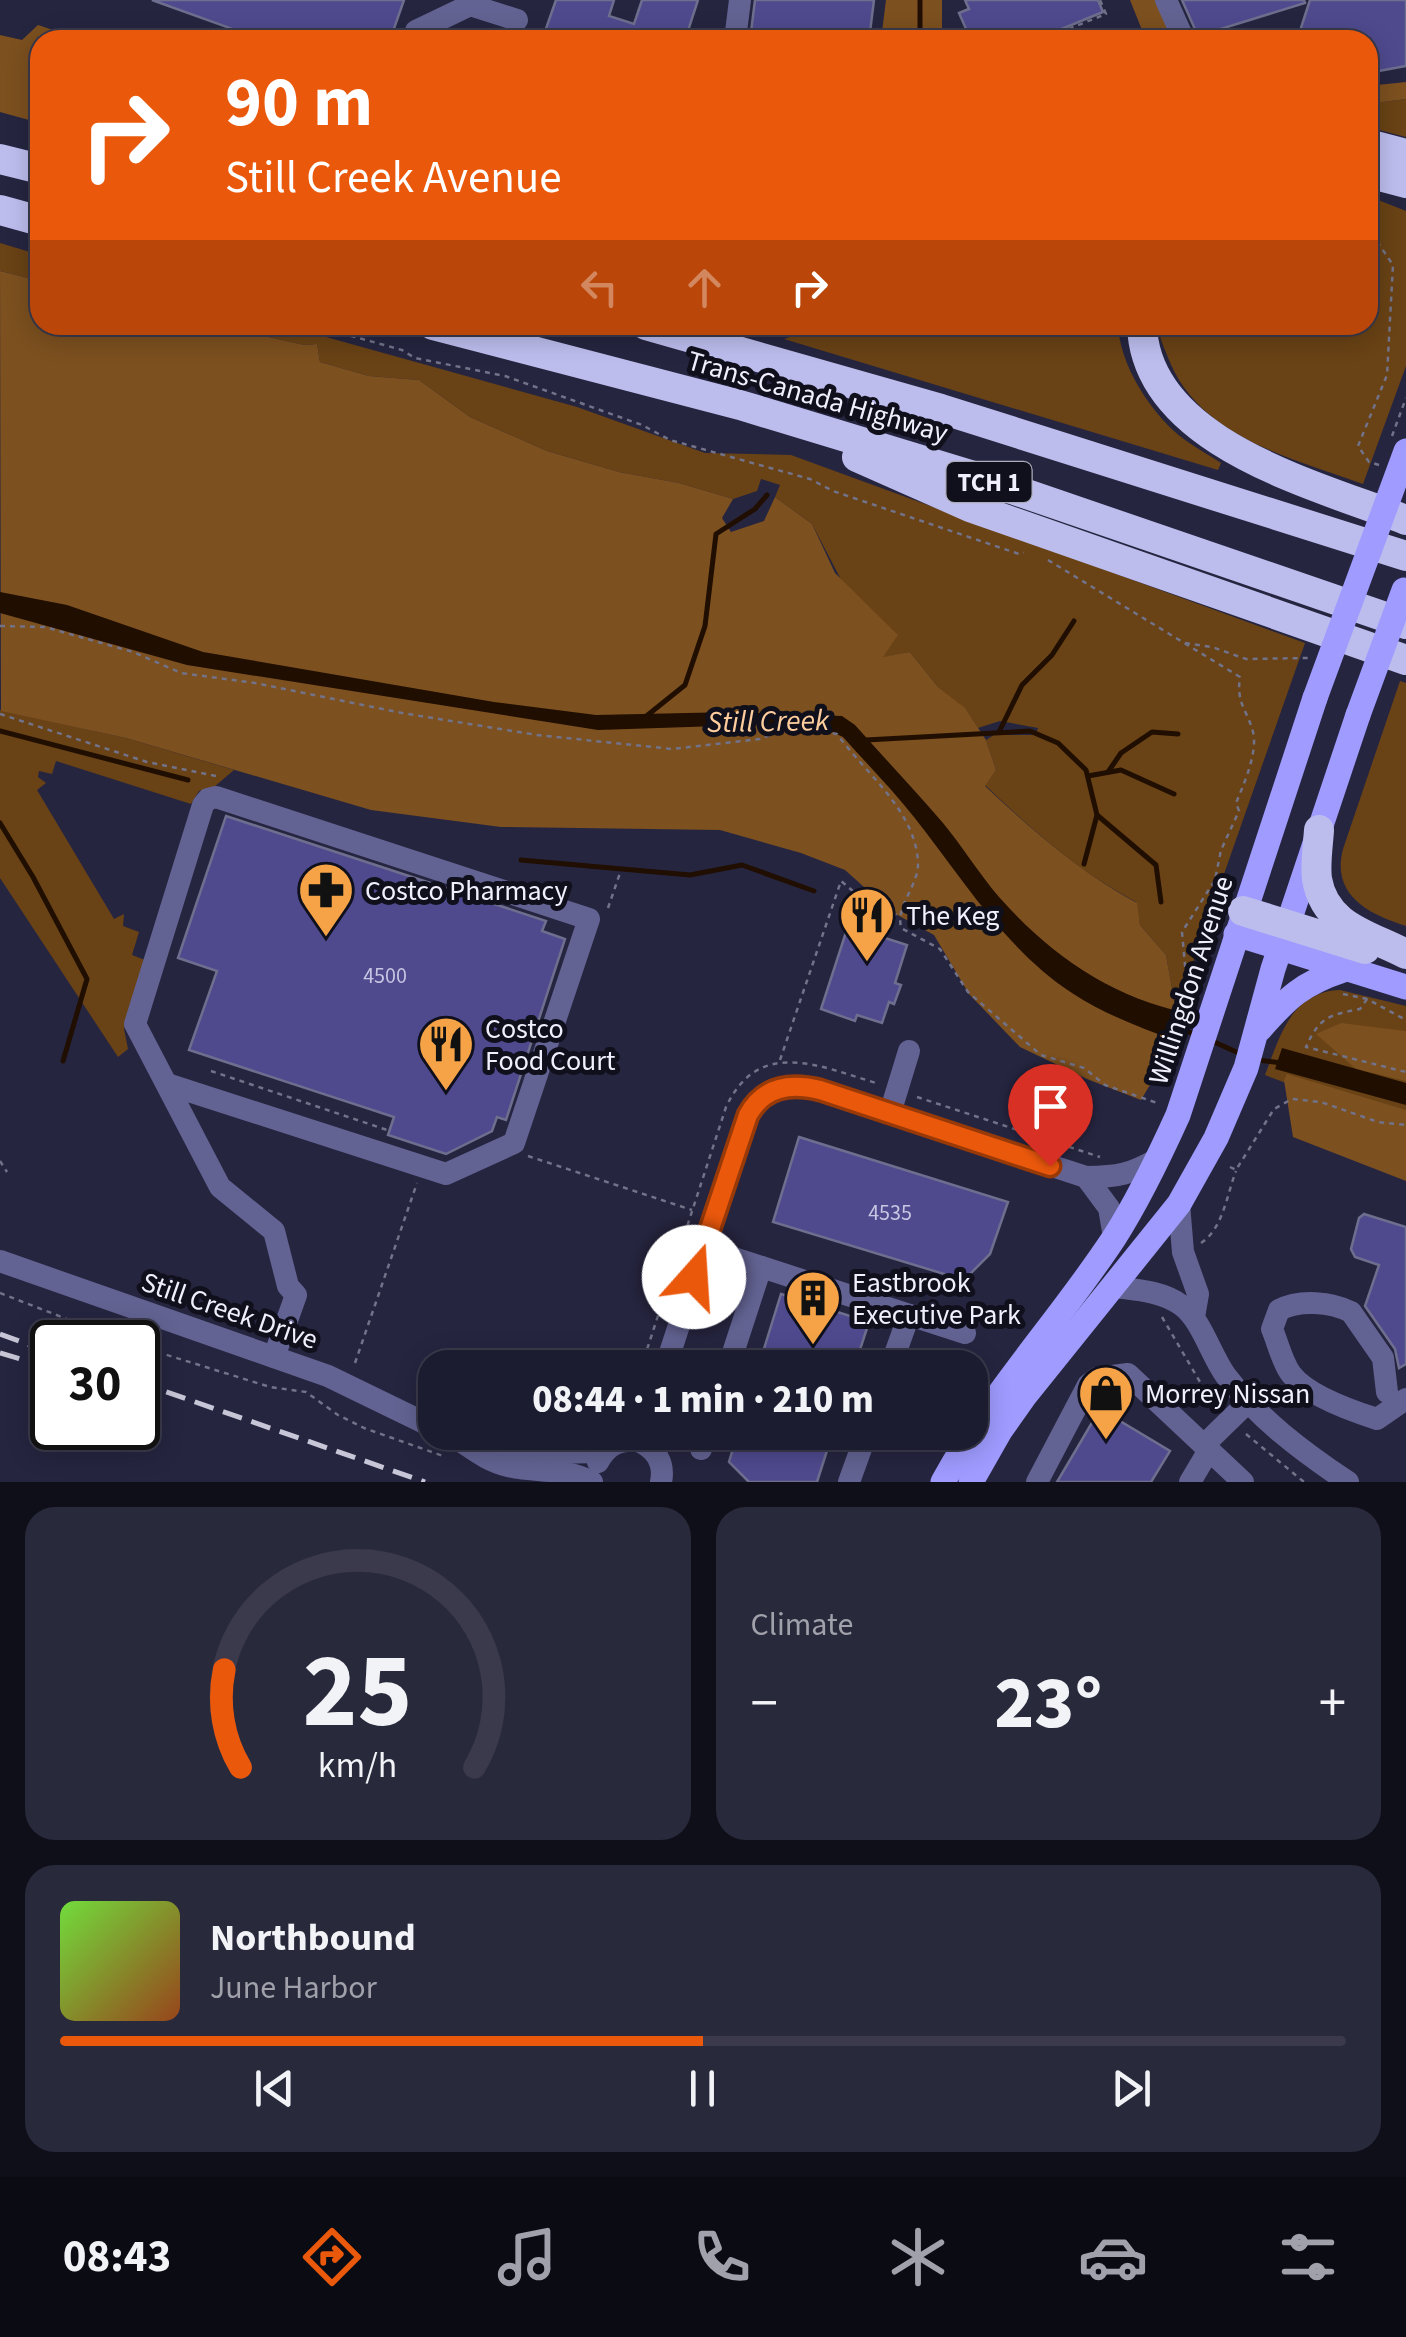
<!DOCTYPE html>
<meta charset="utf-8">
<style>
:root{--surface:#1c1c30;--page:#29293c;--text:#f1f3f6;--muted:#a0a1ab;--line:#3a3a4c;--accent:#ea580c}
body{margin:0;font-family:"Source Sans 3",sans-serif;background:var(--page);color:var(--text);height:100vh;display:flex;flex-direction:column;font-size:38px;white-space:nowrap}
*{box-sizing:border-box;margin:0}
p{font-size:32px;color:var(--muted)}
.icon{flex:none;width:55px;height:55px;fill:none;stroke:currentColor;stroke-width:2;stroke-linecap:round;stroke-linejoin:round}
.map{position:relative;height:1482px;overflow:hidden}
.side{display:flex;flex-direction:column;gap:25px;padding:25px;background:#0f0f1a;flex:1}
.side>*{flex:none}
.banner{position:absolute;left:30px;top:30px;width:1348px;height:305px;border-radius:30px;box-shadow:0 5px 25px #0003,0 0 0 2px var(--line);background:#ea580c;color:#fff;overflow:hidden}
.speed{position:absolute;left:30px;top:1320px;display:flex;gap:20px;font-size:50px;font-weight:700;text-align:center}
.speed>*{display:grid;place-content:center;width:130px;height:130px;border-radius:50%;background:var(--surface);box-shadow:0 5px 25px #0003,0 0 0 2px var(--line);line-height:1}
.speed .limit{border:5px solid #111;border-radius:15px;background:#fff;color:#111}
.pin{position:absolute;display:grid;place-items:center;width:85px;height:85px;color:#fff;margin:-102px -42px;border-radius:50% 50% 50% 0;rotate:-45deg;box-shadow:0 0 10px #0007}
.pin .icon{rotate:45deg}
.me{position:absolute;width:110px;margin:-55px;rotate:19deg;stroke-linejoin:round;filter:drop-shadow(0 0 8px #0008)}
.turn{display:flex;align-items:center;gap:35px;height:210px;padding:0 30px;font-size:45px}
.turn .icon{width:130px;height:130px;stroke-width:2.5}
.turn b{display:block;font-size:70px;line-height:85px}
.lanes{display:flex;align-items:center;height:95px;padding:0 30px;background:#0003;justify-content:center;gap:50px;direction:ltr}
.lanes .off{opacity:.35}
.big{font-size:75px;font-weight:800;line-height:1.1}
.side .card{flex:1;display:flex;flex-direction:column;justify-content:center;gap:15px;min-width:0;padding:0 35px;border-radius:30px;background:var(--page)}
.side .dial{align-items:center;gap:0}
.dial svg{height:260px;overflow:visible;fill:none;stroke:var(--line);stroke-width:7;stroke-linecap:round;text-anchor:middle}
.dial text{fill:var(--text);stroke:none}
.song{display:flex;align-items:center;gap:30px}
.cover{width:120px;height:120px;border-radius:15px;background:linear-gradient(135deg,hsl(100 70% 55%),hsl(20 70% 35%))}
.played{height:10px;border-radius:5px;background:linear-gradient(90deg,var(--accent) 50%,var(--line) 50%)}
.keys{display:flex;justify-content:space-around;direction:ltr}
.heat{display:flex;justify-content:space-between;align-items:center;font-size:55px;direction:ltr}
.side .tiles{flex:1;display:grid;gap:25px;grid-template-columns:1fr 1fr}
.card:last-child{grid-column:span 2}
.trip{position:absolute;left:418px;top:1350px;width:570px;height:100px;border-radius:30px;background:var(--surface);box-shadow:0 5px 25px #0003,0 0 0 2px var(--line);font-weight:800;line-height:100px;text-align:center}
.menu{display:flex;height:160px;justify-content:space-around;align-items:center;background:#0b0b13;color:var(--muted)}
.menu .icon{width:70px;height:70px}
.menu .active{color:var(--accent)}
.menu b{font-size:45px;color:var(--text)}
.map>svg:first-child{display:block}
</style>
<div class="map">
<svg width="1406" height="1482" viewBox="0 0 1406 1482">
<rect width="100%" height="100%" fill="#262540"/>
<g fill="#694215">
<path d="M 1406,99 L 1406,137 L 1368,127 L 1368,104 Z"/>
<path d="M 1368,196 L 1406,211 L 1406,366 L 1363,484 C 1289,457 1197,437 1167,355 C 1163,345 1159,336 1158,325 L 1368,325 Z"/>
<path d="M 0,243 L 40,255 L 40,281 L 0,271 Z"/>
<path d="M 215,325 L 283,325 L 577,407 L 705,453 L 791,455 L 1305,643 L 1176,1011 L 1166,955 L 1140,925 L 1136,902 C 1079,872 1031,829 985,785 L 996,770 L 986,740 L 994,735 L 1036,735 L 1038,728 L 1000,721 L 978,728 L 966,710 L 938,687 L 910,652 L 882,658 L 812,524 L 775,497 L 780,485 L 761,479 L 757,491 L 733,499 L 679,483 L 619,472 L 547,451 L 470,417 L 419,380 L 369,376 L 320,362 L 317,344 L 304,345 Z"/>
<path d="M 827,325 L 1118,325 C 1120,363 1146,405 1174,431 C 1187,443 1206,453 1221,463 L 1218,470 L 784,339 Z"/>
<path d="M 1400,681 L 1406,683 L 1406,926 C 1368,914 1331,895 1343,849 Z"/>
<path d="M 0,710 L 126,738 L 234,770 L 214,787 L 199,791 L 191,804 L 56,761 L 52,774 L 39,771 L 38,777 L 46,783 L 37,790 L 114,919 L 124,914 L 123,926 L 139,932 L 132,955 L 145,960 L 124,1029 L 128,1049 L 118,1057 L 0,878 Z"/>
<path d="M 1340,990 L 1406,1006 L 1406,1128 L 1265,1075 C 1280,1036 1291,992 1340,990 Z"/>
</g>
<g fill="#7c501f">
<path d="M 886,0 L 942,0 L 942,40 L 881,40 Z"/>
<path d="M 1130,0 L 1159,0 L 1177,40 L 1146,40 Z"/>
<path d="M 38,25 L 83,40 L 40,40 L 40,123 L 0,112 L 0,35 L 22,40 Z"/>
<path d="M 1406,82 L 1406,99 L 1368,104 L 1368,86 Z"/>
<path d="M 0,271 L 40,281 L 40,325 L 215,325 L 304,345 L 317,344 L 320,362 L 369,376 L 419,380 L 470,417 L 547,451 L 619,472 L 679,483 L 733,499 L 722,518 L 731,532 L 764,521 L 775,497 L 812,524 L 835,573 L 898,635 L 883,657 L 910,652 L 938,687 L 965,708 L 986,740 L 996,770 L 985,786 C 1032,830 1080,872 1137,903 L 1140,925 L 1166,955 L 1176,1011 L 1158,1050 L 1157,1073 L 1141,1100 L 1087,1079 L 1020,1047 L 969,994 L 934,935 L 892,912 L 845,870 L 801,853 L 720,830 L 501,827 L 371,810 L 126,738 L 1,711 Z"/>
<path d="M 1341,1023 L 1406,1031 L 1406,1081 L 1356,1069 L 1316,1034 Z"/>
<path d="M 1287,1074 L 1406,1110 L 1406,1181 L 1293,1137 L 1284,1080 Z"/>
</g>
<g fill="#200e00">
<path d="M 0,592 L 67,605 L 203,652 L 494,702 L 596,715 L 733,712 L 842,716 L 855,725 C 884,758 915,790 943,823 C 963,847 979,874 999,897 C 1050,955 1111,997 1186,1013 L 1177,1041 C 1141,1028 1104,1014 1072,993 C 1005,949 963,879 914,817 C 892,789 866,763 843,737 L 812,723 L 598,730 L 187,665 L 0,613 Z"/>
<path d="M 1282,1048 L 1406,1083 L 1406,1105 L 1275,1069 Z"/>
</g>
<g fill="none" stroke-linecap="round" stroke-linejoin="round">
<g stroke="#200e00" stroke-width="5">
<path d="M 920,40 L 920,0"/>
<path d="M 644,718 L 685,685 L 705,626 L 716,534 L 755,509 L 767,495"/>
<path d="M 0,731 L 188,780"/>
<path d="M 999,732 L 1022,685 L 1052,655 L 1074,621"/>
<path d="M 866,740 L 1030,731 L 1058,743 L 1086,770 L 1097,815 L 1156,865 L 1161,902"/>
<path d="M 1108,772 L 1121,753 L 1152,732 L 1178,734"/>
<path d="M 1088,776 L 1121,770 L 1174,794"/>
<path d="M 0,823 L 33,877 L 87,979 L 63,1061"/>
<path d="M 521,860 L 690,875 L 742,865 L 814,891"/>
<path d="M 1084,864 L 1097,815"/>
<path d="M 1175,1027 L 1197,1035"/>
<path d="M 1212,1041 L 1243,1055"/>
<path d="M 1258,1060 L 1282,1063"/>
</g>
</g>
<g fill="#4f4a8e" stroke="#6e6e8e" stroke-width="2.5">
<path d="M 152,0 L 404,0 L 390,40 L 263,40 Z"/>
<path d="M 556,0 L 614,0 L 609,16 L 634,24 L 642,0 L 698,0 L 685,40 L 542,40 Z"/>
<path d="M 755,0 L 874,0 L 869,40 L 750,40 Z"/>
<path d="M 965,0 L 1098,0 L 1103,12 L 1035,40 L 945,40 L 967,31 L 959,13 L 969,9 Z"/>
<path d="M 1182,0 L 1304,0 L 1305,3 L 1198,36 Z"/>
<path d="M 1310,0 L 1406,0 L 1406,66 L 1368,73 L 1368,40 L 1297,40 Z"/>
<path d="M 226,816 L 546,921 L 542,931 L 565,939 L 506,1120 L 497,1117 L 492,1131 L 446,1154 L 388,1135 L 394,1117 L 189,1050 L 217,971 L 178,958 Z"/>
<path d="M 848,926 L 907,945 L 895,983 L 901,985 L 894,1004 L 889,1002 L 882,1023 L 857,1015 L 855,1021 L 821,1009 Z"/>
<path d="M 799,1137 L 1008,1202 L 990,1254 L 964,1280 L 773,1222 Z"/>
<path d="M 1364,1214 L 1406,1227 L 1406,1364 L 1399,1368 L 1395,1349 L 1365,1306 L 1379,1265 L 1355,1257 L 1351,1249 L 1359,1218 Z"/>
<path d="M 781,1294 L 869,1322 L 854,1368 L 758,1368 Z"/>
<path d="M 1100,1409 L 1170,1451 L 1151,1482 L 1057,1482 Z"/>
<path d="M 738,1432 L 833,1432 L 817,1482 L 749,1482 L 729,1462 Z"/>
</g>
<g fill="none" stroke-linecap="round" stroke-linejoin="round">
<g stroke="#727288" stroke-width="2.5" stroke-dasharray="5 5" stroke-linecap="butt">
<path d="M 1041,40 L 1106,14 L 1100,0"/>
<path d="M 312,325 L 402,350 L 415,358 L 505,376 L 642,425 L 670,440 L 810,479 L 833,491 L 1019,554 L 1024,553"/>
<path d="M 1392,436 L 1406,398"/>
<path d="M 1379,465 L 1369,462 L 1358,446 L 1387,375 L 1393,265 L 1368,228 L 1379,198"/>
<path d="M 1048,560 L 1240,677 C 1236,704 1247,709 1253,732 C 1258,752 1244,784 1236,803 L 1239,811 L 1221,850 L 1215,880 L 1182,932 L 1186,976 L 1199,987"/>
<path d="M 0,626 L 45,627 L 133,652 L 181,673 L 255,683 L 402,713 L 537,735 L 672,749 L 760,739 L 792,727 L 837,734 C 866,774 915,810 918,862 C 919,886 896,904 901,928 L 940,949 L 968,992 L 1041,1055 L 1084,1068 L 1105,1085 L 1157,1103"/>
<path d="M 1185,643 L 1212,647 L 1246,659 L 1309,658"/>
<path d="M 0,714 L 147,762 L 216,776 L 219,779"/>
<path d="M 1215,882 L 1215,905 L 1220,912"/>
<path d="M 608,908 L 620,873"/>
<path d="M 1343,994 L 1367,999 L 1406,1020"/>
<path d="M 1367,999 L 1360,1009 C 1328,1015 1319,1018 1306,1047 L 1406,1072"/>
<path d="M 780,1060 L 841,881 L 867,903 L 897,915"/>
<path d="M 211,1071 L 390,1131"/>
<path d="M 917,1097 L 1100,1157"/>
<path d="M 528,1156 L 692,1210"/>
<path d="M 0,1161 L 7,1172"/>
<path d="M 1230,1167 L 1236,1170 L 1274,1109 L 1292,1099 L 1321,1102 L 1378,1122 L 1406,1125"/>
<path d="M 1201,1243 C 1223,1229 1227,1194 1236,1171"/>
<path d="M 0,1293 L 126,1342"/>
<path d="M 1162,1317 L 1200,1382 L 1216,1402"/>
<path d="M 138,1346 L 270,1387 L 306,1392 L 338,1415 L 364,1428 L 446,1457"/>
<path d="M 355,1363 L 417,1183"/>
<path d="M 641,1368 L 726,1107 C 759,1037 819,1066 876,1083"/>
<path d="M 1246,1434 L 1304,1482"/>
</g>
<g stroke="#636393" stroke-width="22">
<path d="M 1166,0 L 1184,40"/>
<path d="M 416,31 L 470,5 L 517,20"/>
<path d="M 735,40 L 740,0"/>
<path d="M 167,1084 L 446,1174 L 514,1143 L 589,919 L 216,797 L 208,799 L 203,805 L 135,1024 L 220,1187 L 274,1231 L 288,1286 L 296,1295 L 274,1357"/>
<path d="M 890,1113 L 909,1051"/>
<path d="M 1086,1177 L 1109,1208 L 1114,1237"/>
<path d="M 1179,1204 L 1183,1252 L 1198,1294 L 1194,1317"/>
<path d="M 703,1248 L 965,1333"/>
<path d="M 0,1261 L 328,1376 L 435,1428"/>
<path d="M 1114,1287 C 1137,1290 1162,1291 1181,1305 C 1202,1320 1210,1354 1226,1376 C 1259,1419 1303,1452 1348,1482"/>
<path d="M 665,1368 L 745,1124 C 759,1089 786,1082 821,1091 L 1086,1177 C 1119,1177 1131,1174 1159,1158"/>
<path d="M 728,1368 L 761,1267"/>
<path d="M 890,1368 L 909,1315"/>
<path d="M 1387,1392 L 1383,1358 L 1351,1312 C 1331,1302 1300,1299 1279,1310 L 1272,1329 C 1278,1343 1282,1362 1291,1374 C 1307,1395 1352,1411 1377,1419 L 1406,1399"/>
<path d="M 445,1432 C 467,1443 482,1460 508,1466 C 537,1473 564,1467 592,1482"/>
<path d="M 461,1437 L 544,1453 L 604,1452"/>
<path d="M 1204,1445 L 1248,1402"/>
<path d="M 701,1449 L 707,1432"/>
<path d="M 598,1462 C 607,1445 619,1439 638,1441 C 656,1449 665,1463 661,1482"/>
<path d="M 849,1482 L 867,1432"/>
<path d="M 1037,1482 L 1088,1385 L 1097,1378 L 1128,1374 L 1243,1482"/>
<path d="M 1190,1482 L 1209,1450"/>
</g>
<g stroke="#9f9bff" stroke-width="25">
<path d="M 1236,934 L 1406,987"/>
<path d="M 1260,1029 C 1287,998 1303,983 1343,970"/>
<path d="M 943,1482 C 993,1390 1058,1323 1114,1238 C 1139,1199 1159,1157 1178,1115 L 1315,698"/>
<path d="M 971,1482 L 1000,1431 L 1024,1397 L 1179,1204 L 1216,1138 L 1246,1068 L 1273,969 L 1358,715"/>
</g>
<g stroke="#bcbded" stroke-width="30">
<path d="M 1368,144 L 1406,154"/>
<path d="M 0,159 L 40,169"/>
<path d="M 1368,173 L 1406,183"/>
<path d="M 0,210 L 40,221"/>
<path d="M 433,325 L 740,405 L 974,476 L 1406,624"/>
<path d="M 646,325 L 941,409 L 1406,556"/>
<path d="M 1142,325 C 1145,443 1317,485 1406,520"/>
<path d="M 857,457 L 970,507 L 1406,660"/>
<path d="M 1319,830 C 1318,846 1315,864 1317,879 C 1325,927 1370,935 1406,954"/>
<path d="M 1243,911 L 1365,949"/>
</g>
<g stroke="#c6c6d7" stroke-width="5" stroke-dasharray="20 10" stroke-linecap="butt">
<path d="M 0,1334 L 52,1353"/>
<path d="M 0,1353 L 52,1368"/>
<path d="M 138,1382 L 425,1482"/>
</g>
<g stroke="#9f9bff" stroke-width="25">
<path d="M 1315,698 L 1406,451"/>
<path d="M 1358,715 L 1404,590"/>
</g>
</g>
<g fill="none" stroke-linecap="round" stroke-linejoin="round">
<g stroke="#983908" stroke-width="25">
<path id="route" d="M 694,1277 L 748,1115 C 764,1086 791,1083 820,1090 L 1050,1166"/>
</g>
<use href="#route" stroke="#ea580c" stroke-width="18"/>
</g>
<defs>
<g id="pharmacy-pin" transform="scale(2.875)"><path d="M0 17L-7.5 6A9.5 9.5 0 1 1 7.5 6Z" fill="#f5a346" stroke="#10101c"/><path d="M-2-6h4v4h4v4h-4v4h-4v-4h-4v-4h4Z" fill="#111"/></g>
<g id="restaurant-pin" transform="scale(2.875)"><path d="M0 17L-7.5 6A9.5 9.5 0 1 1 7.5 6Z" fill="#f5a346" stroke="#10101c"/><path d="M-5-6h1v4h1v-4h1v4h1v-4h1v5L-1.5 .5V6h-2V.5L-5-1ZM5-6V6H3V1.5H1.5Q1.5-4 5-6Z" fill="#111"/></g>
<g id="building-pin" transform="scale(2.875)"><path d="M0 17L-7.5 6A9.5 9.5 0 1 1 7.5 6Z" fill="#f5a346" stroke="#10101c"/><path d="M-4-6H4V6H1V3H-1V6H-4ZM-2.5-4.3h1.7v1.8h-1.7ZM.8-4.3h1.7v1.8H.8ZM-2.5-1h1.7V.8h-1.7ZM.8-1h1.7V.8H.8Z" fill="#111"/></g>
<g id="shop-pin" transform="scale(2.875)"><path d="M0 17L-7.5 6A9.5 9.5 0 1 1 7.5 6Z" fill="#f5a346" stroke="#10101c"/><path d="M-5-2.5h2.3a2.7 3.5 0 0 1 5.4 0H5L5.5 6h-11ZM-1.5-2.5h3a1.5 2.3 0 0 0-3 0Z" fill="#111"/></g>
</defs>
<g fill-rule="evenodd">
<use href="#pharmacy-pin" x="326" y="890"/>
<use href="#restaurant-pin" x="867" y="915"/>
<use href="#restaurant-pin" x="446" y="1044"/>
<use href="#building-pin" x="813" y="1298"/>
<use href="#shop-pin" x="1106" y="1393"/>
</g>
<g text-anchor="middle" stroke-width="10" stroke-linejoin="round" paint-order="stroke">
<g font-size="22" fill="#c7c6e2">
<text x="385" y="983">4500</text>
<text x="890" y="1220">4535</text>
</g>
<rect fill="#10101c" stroke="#acacba" stroke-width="2.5" x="946.5" y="462" width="85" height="40" rx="8"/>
<g font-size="25" font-weight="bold" fill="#efeffe">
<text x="989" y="491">TCH 1</text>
</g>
<g font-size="28" fill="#efeffe" stroke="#10101c">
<text transform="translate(818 396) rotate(16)" y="10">Trans-Canada Highway</text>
<text transform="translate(1190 980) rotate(-72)" y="10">Willingdon Avenue</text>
<text transform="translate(230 1310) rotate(19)" y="10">Still Creek Drive</text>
</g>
<g font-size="28" fill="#efeffe" stroke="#10101c" text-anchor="start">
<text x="365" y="900">Costco Pharmacy</text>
<text x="906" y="925">The Keg</text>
<text x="485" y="1038">Costco<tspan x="485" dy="32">Food Court</tspan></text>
<text x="852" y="1292">Eastbrook<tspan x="852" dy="32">Executive Park</tspan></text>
<text x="1145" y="1403">Morrey Nissan</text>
</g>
<g font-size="30" font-style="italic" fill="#fecd9d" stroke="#10101c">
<text transform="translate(768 721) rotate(-1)" y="10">Still Creek</text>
</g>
</g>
</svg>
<div class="speed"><div class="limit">30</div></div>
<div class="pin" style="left:1050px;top:1166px;background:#d93025"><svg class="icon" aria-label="arrive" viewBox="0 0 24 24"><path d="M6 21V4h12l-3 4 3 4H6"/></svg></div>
<svg class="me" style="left:694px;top:1277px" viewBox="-20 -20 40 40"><circle r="19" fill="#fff"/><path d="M0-13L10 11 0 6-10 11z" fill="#ea580c"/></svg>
<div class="trip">08:44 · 1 min · 210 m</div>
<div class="banner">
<div class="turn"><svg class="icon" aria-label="right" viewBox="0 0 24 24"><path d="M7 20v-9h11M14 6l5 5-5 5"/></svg><div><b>90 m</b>Still Creek Avenue</div></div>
<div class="lanes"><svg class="icon off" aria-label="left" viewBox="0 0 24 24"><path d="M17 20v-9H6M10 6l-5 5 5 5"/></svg><svg class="icon off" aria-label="ahead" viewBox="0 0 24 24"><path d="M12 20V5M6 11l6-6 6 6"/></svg><svg class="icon" aria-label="right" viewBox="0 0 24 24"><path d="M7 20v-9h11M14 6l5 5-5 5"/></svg></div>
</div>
</div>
<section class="side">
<div class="tiles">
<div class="card dial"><svg viewBox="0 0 100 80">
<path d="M14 69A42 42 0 1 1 86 69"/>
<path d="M14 69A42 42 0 0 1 9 39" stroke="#ea580c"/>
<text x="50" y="56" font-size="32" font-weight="700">25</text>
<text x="50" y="72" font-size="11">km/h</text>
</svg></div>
<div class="card"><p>Climate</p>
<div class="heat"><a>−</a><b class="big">23°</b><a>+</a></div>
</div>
<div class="card">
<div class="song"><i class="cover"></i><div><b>Northbound</b><p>June Harbor</p></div></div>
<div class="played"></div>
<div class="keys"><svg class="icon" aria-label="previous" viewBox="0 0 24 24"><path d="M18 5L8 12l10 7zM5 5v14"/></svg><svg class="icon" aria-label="pause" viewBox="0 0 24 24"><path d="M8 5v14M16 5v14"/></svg><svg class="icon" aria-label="next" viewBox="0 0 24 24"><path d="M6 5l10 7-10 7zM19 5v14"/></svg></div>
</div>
</div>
</section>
<nav class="menu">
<b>08:43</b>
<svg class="icon active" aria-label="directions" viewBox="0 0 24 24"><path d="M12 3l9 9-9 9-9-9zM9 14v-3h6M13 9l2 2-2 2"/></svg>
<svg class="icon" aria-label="music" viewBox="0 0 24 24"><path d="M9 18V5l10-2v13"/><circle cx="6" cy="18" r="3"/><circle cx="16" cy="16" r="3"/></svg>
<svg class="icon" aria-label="phone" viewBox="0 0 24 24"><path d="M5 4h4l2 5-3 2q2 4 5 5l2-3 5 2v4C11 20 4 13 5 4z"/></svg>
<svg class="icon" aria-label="climate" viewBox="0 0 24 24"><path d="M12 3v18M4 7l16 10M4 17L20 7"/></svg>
<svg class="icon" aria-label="car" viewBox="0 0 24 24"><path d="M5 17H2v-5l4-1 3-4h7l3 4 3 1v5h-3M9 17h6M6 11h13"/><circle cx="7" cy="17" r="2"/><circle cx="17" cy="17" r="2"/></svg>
<svg class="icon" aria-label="filters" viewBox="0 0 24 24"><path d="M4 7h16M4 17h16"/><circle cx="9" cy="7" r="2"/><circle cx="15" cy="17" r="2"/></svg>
</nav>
